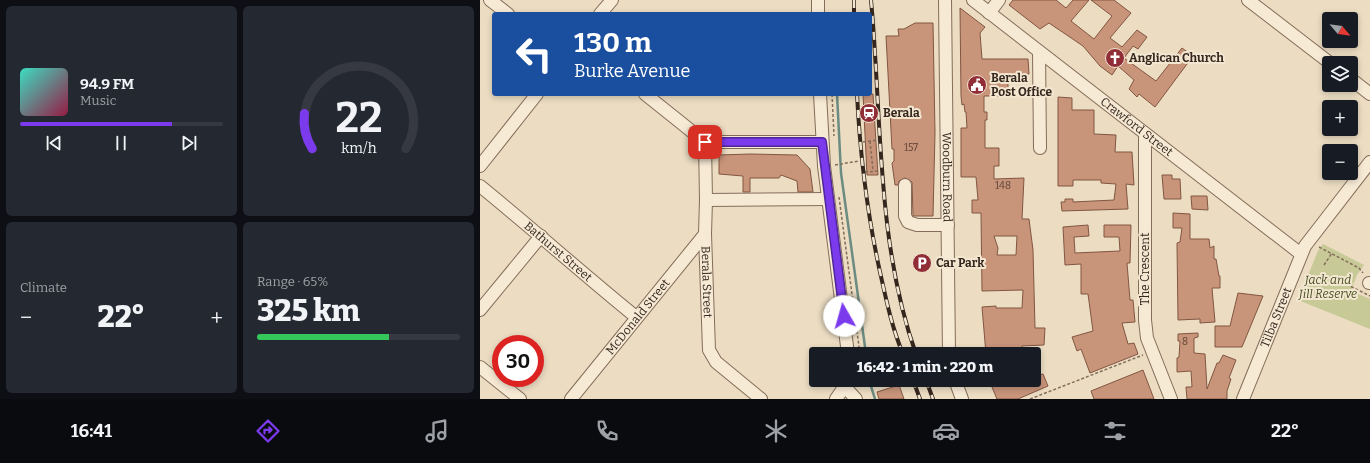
<!DOCTYPE html>
<meta charset="utf-8">
<style>
:root{--surface:#171b24;--page:#242831;--text:#f1f3f6;--muted:#9ea1a6;--line:#363941;--accent:#7c3aed}
body{margin:0;font-family:Bitter,serif;background:var(--page);color:var(--text);height:100vh;display:flex;flex-direction:column;font-size:15px;white-space:nowrap}
*{box-sizing:border-box;margin:0}
p{font-size:13px;color:var(--muted)}
.icon{flex:none;width:22px;height:22px;fill:none;stroke:currentColor;stroke-width:2;stroke-linecap:round;stroke-linejoin:round}
.map{position:relative;flex:1;overflow:hidden}
.side{display:flex;flex-direction:column;gap:6px;padding:6px;background:#0d0f14;width:480px}
.side>*{flex:none}
.hud{position:absolute;left:12px;top:12px;width:380px;height:84px;border-radius:4px;box-shadow:0 2px 6px #0003;background:#1a4fa0;color:#fff;overflow:hidden}
.needle{width:26px;rotate:119deg}
.controls{position:absolute;left:842px;top:12px;display:grid;gap:8px}
.controls a{display:grid;place-items:center;width:36px;height:36px;border-radius:4px;background:var(--surface);box-shadow:0 2px 6px #0003;font-size:20px}
.speed{position:absolute;left:12px;top:335px;display:flex;gap:8px;font-size:20px;font-weight:700;text-align:center}
.speed>*{display:grid;place-content:center;width:52px;height:52px;border-radius:50%;background:var(--surface);box-shadow:0 2px 6px #0003;line-height:1}
.speed .limit{border:6px solid #d22;background:#fff;color:#111}
.pin{position:absolute;display:grid;place-items:center;width:34px;height:34px;color:#fff;margin:-17px;border-radius:8px;box-shadow:0 2px 6px #0006}
.me{position:absolute;width:44px;margin:-22px;rotate:353deg;stroke-linejoin:round;filter:drop-shadow(0 0 3px #0008)}
.turn{display:flex;align-items:center;gap:14px;height:84px;padding:0 16px;font-size:18px}
.turn .icon{width:52px;height:52px;stroke-width:2.5}
.turn b{display:block;font-size:28px;line-height:34px}
.big{font-size:30px;font-weight:800;line-height:1.1}
.side .widget{flex:1;display:flex;flex-direction:column;justify-content:center;gap:6px;min-width:0;padding:0 14px;border-radius:6px;background:var(--page)}
.side .dial{align-items:center;gap:0}
.dial svg{height:104px;overflow:visible;fill:none;stroke:var(--line);stroke-width:7;stroke-linecap:round;text-anchor:middle}
.dial text{fill:var(--text);stroke:none}
.song{display:flex;align-items:center;gap:12px}
.cover{width:48px;height:48px;border-radius:6px;background:linear-gradient(135deg,hsl(170 70% 55%),hsl(340 70% 35%))}
.played{height:4px;border-radius:2px;background:linear-gradient(90deg,var(--accent) 75%,var(--line) 75%)}
.keys{display:flex;justify-content:space-around;direction:ltr}
.heat{display:flex;justify-content:space-between;align-items:center;font-size:22px;direction:ltr}
.charge{height:6px;border-radius:3px;background:linear-gradient(90deg,#34c759 65%,var(--line) 0)}
.side .tiles{flex:1;display:grid;gap:6px;grid-template-columns:repeat(2,1fr)}
.trip{position:absolute;left:329px;top:347px;width:232px;height:40px;border-radius:4px;background:var(--surface);box-shadow:0 2px 6px #0003;font-weight:800;line-height:40px;text-align:center}
.dock{display:flex;height:64px;justify-content:space-around;align-items:center;background:#090b0e;color:var(--muted)}
.dock .icon{width:28px;height:28px}
.dock .on{color:var(--accent)}
.dock b{font-size:18px;color:var(--text)}
main{display:flex;flex:1;min-height:0}
.map>svg:first-child{display:block}
</style>
<main>
<section class="side">
<div class="tiles">
<div class="widget">
<div class="song"><i class="cover"></i><div><b>94.9 FM</b><p>Music</p></div></div>
<div class="played"></div>
<div class="keys"><svg class="icon" aria-label="previous" viewBox="0 0 24 24"><path d="M18 5L8 12l10 7zM5 5v14"/></svg><svg class="icon" aria-label="pause" viewBox="0 0 24 24"><path d="M8 5v14M16 5v14"/></svg><svg class="icon" aria-label="next" viewBox="0 0 24 24"><path d="M6 5l10 7-10 7zM19 5v14"/></svg></div>
</div>
<div class="widget dial"><svg viewBox="0 0 100 80">
<path d="M14 69A42 42 0 1 1 86 69"/>
<path d="M14 69A42 42 0 0 1 8 42" stroke="#7c3aed"/>
<text x="50" y="56" font-size="32" font-weight="700">22</text>
<text x="50" y="72" font-size="11">km/h</text>
</svg></div>
<div class="widget"><p>Climate</p>
<div class="heat"><a>−</a><b class="big">22°</b><a>+</a></div>
</div>
<div class="widget"><p>Range · 65%</p><b class="big">325 km</b><div class="charge"></div></div>
</div>
</section>
<div class="map">
<svg width="890" height="399" viewBox="0 0 890 399">
<rect width="100%" height="100%" fill="#ebdcc2"/>
<path fill="#c7c997" d="M 843,244 L 884,265 L 877,275 L 871,291 L 890,299 L 890,329 L 818,300 L 838,251 Z"/>
<g fill="none" stroke-linecap="round" stroke-linejoin="round">
<g stroke="#6c8c81" stroke-width="2.5">
<path d="M 357,94 L 361,173 L 386,354"/>
<path d="M 389,380 L 395,399"/>
</g>
</g>
<g fill="#c8947a" stroke="#825641" fill-rule="evenodd">
<path d="M 533,0 L 576,0 L 586,8 L 593,0 L 609,0 L 591,21 L 614,39 L 632,16 L 611,0 L 634,0 L 651,13 L 630,38 L 642,47 L 657,30 L 667,37 L 658,49 L 653,46 L 644,58 L 676,81 L 702,48 L 713,56 L 675,107 L 659,94 L 657,97 L 649,89 L 654,80 L 638,66 L 632,75 L 620,66 L 603,46 L 569,23 L 560,29 L 529,5 Z"/>
<path d="M 480,8 L 505,27 L 500,33 L 502,59 L 548,59 L 549,74 L 528,74 L 528,96 L 504,96 L 504,112 L 507,112 L 507,120 L 505,120 L 505,148 L 519,148 L 519,166 L 514,166 L 514,179 L 544,178 L 542,219 L 549,219 L 553,250 L 555,328 L 565,328 L 564,345 L 542,346 L 543,354 L 506,354 L 502,307 L 516,306 L 516,308 L 542,308 L 543,290 L 502,291 L 501,213 L 492,213 L 492,200 L 498,200 L 496,177 L 481,177 L 481,128 L 487,128 L 486,112 L 485,112 L 484,104 L 482,105 L 481,96 ZM 514,236 L 537,236 L 536,255 L 517,255 L 518,248 Z"/>
<path d="M 435,23 L 453,23 L 455,133 L 453,216 L 433,216 L 432,182 L 425,178 L 419,181 L 418,185 L 415,185 L 412,163 L 414,161 L 414,149 L 412,149 L 406,36 L 419,36 L 418,29 L 424,29 Z"/>
<path d="M 383,94 L 393,94 L 398,175 L 387,175 Z"/>
<path d="M 578,97 L 592,98 L 592,110 L 614,110 L 614,134 L 636,135 L 635,152 L 652,152 L 654,185 L 646,184 L 648,209 L 582,211 L 581,202 L 585,202 L 585,199 L 593,199 L 593,202 L 634,200 L 636,184 L 621,183 L 621,180 L 593,180 L 593,186 L 578,186 Z"/>
<path d="M 270,154 L 317,155 L 330,169 L 333,192 L 318,192 L 317,181 L 301,175 L 299,178 L 270,178 L 270,192 L 263,192 L 263,176 L 239,174 L 239,155 Z"/>
<path d="M 682,175 L 692,175 L 692,179 L 700,179 L 701,199 L 684,199 Z"/>
<path d="M 711,196 L 727,196 L 728,210 L 712,209 Z"/>
<path d="M 693,213 L 710,214 L 710,239 L 729,239 L 730,248 L 734,246 L 734,259 L 736,259 L 739,276 L 740,276 L 740,288 L 732,288 L 735,322 L 720,323 L 720,319 L 698,320 L 697,243 L 700,242 L 702,228 L 693,228 Z"/>
<path d="M 608,225 L 609,236 L 594,237 L 595,253 L 640,251 L 639,237 L 624,237 L 624,225 L 651,225 L 650,263 L 647,263 L 650,300 L 653,300 L 655,322 L 642,323 L 648,344 L 654,343 L 658,354 L 610,373 L 601,349 L 597,351 L 592,337 L 613,331 L 608,294 L 601,294 L 601,264 L 585,265 L 583,227 Z"/>
<path d="M 758,293 L 783,296 L 762,347 L 735,347 L 735,326 L 750,326 Z"/>
<path d="M 718,333 L 718,337 L 714,338 L 714,353 L 725,354 L 727,389 L 737,363 L 739,363 L 743,355 L 756,360 L 749,378 L 751,379 L 747,391 L 747,399 L 707,399 L 706,387 L 712,387 L 711,371 L 697,372 L 697,358 L 699,357 L 700,341 L 698,341 L 698,334 Z"/>
<path d="M 663,370 L 674,399 L 614,399 L 611,391 Z"/>
<path d="M 563,374 L 568,386 L 538,399 L 517,399 L 509,380 L 555,380 L 554,376 Z"/>
<path d="M 419,385 L 424,399 L 399,399 L 397,392 Z"/>
</g>
<g fill="none" stroke-linecap="round" stroke-linejoin="round">
<g stroke="#846d5a" stroke-width="14">
<g id="minor">
<path d="M 10,0 L 28,14"/>
<path id="s1" d="M 465,0 L 469,354"/>
<path id="s2" d="M 493,0 L 821,254"/>
<path d="M 768,0 L 850,63"/>
<path d="M 509,13 L 519,0"/>
<path d="M 120,14 L 132,0"/>
<path d="M 338,14 L 338,0"/>
<path d="M 559,52 L 560,148"/>
<path d="M 871,79 L 890,94"/>
<path d="M 165,94 L 225,142 L 342,142"/>
<path d="M 340,94 L 344,166 L 368,354"/>
<path d="M 665,135 L 665,320 L 667,338 L 691,399"/>
<path id="s3" d="M 225,142 L 226,200 L 225,234 L 229,350 L 236,362 L 281,399"/>
<path d="M 0,166 L 57,94"/>
<path d="M 425,185 L 425,216 L 428,222 L 437,225 L 468,225"/>
<path id="s4" d="M 0,186 C 53,229 103,274 156,317"/>
<path d="M 226,200 L 348,199"/>
<path d="M 889,283 L 890,283"/>
<path d="M 0,310 L 61,236"/>
<path d="M 0,367 L 40,399"/>
<path d="M 475,380 L 482,399"/>
<path d="M 365,387 L 376,399"/>
<path id="s5" d="M 91,399 L 225,234"/>
<path d="M 356,399 L 369,380"/>
<path id="s6" d="M 763,399 L 825,246 L 890,162"/>
</g>
</g>
<g stroke="#846d5a" stroke-width="1.5" stroke-dasharray="3 2" stroke-linecap="butt">
<path d="M 352,94 L 354,136"/>
<path d="M 390,141 L 393,171"/>
<path d="M 383,142 L 398,140"/>
<path d="M 355,165 L 379,161"/>
<path d="M 385,172 L 400,171"/>
<path d="M 359,197 L 380,354"/>
<path d="M 839,247 L 879,268 L 883,273"/>
<path d="M 844,265 L 852,253"/>
<path d="M 862,282 L 890,296"/>
<path d="M 550,399 L 663,355"/>
</g>
<use href="#minor" stroke="#f7ead5" stroke-width="12"/>
<g stroke="#35271e" stroke-width="4">
<g id="rail">
<path d="M 374,0 L 374,14"/>
<path d="M 391,0 C 402,117 396,242 436,354"/>
<path d="M 377,94 C 380,154 387,213 400,272 C 406,299 412,328 423,354"/>
<path d="M 433,380 L 440,399"/>
<path d="M 446,380 L 453,399"/>
</g>
</g>
<use href="#rail" stroke="#f3e7d1" stroke-width="2.5" stroke-dasharray="8" stroke-linecap="butt"/>
</g>
<g fill="none" stroke-linecap="round" stroke-linejoin="round">
<g stroke="#51269a" stroke-width="10">
<path id="route" d="M 225,142 L 342,142 L 364,316"/>
</g>
<use href="#route" stroke="#7c3aed" stroke-width="7"/>
</g>
<defs>
<g id="church-disc" transform="scale(1)"><circle r="9.5" fill="#902d36" stroke="#f3e7d1"/><path d="M-1.2-6h2.4v3.5h3.3v2.4h-3.3V6h-2.4V-.1h-3.3v-2.4h3.3Z" fill="#fff"/></g>
<g id="civic-disc" transform="scale(1)"><circle r="9.5" fill="#902d36" stroke="#f3e7d1"/><path d="M-.6-6.5H3V-4.5H.6V-3L4-1V1h2V6H-6V1h2V-1L-.6-3ZM-1.2 2.5V6h2.4V2.5Z" fill="#fff"/></g>
<g id="station-disc" transform="scale(1)"><circle r="9.5" fill="#902d36" stroke="#f3e7d1"/><path d="M-3-6H3Q5-6 5-4V2Q5 4 3 4L4.5 6H3L1.5 4h-3L-3 6H-4.5L-3 4Q-5 4-5 2V-4Q-5-6-3-6ZM-3.5-4v3h7v-3ZM-3.5 1v1.5H-2V1ZM2 1v1.5H3.5V1Z" fill="#fff"/></g>
<g id="parking-disc" transform="scale(1)"><circle r="9.5" fill="#902d36" stroke="#f3e7d1"/><path d="M-3.5-5.5H1a3.5 3.5 0 0 1 0 7H-1V5.5H-3.5ZM-1-3.4V-.6H.8a1.4 1.4 0 0 0 0-2.8Z" fill="#fff"/></g>
</defs>
<g fill-rule="evenodd">
<use href="#church-disc" x="635" y="58"/>
<use href="#civic-disc" x="497" y="85"/>
<use href="#station-disc" x="389" y="113"/>
<use href="#parking-disc" x="442" y="263"/>
</g>
<g text-anchor="middle" stroke-width="4" stroke-linejoin="round" paint-order="stroke">
<g font-size="10" fill="#5a4235">
<text x="431" y="151">157</text>
<text x="523" y="189">148</text>
<text x="705" y="345">8</text>
</g>
<g font-size="12" font-weight="bold" fill="#35271e" stroke="#f3e7d1" text-anchor="start">
<text x="649" y="62">Anglican Church</text>
<text x="511" y="82">Berala<tspan x="511" dy="14">Post Office</tspan></text>
<text x="403" y="117">Berala</text>
<text x="456" y="267">Car Park</text>
</g>
<g font-size="12" fill="#35271e" stroke="#f3e7d1">
<text dy="4" stroke="none"><textPath href="#s2" startOffset="207">Crawford Street</textPath></text>
<text dy="4" stroke="none"><textPath href="#s1" startOffset="177">Woodburn Road</textPath></text>
<text dy="4" stroke="none"><textPath href="#s4" startOffset="102">Bathurst Street</textPath></text>
<text transform="translate(665 269) rotate(-90)" y="4">The Crescent</text>
<text dy="4" stroke="none"><textPath href="#s3" startOffset="140">Berala Street</textPath></text>
<text dy="4" stroke="none"><textPath href="#s5" startOffset="106">McDonald Street</textPath></text>
<text dy="4" stroke="none"><textPath href="#s6" startOffset="88">Tilba Street</textPath></text>
</g>
<g font-size="12" font-style="italic" fill="#495025" stroke="#f3e7d1">
<text x="848" y="284">Jack and<tspan x="848" dy="14">Jill Reserve</tspan></text>
</g>
</g>
</svg>
<div class="controls">
<a><svg class="needle" viewBox="-14 -14 28 28"><path d="M0-13l5 13h-10z" fill="#e53935"/><path d="M0 13l5-13h-10z" fill="#9ea1a6"/></svg></a>
<a><svg class="icon" aria-label="layers" viewBox="0 0 24 24"><path d="M12 4l9 5-9 5-9-5zM3 14l9 5 9-5"/></svg></a>
<a>+</a>
<a>−</a>
</div>
<div class="speed"><div class="limit">30</div></div>
<div class="pin" style="left:225px;top:142px;background:#d93025"><svg class="icon" aria-label="arrive" viewBox="0 0 24 24"><path d="M6 21V4h12l-3 4 3 4H6"/></svg></div>
<svg class="me" style="left:364px;top:316px" viewBox="-20 -20 40 40"><circle r="19" fill="#fff"/><path d="M0-13L10 11 0 6-10 11z" fill="#7c3aed"/></svg>
<div class="trip">16:42 · 1 min · 220 m</div>
<div class="hud">
<div class="turn"><svg class="icon" aria-label="left" viewBox="0 0 24 24"><path d="M17 20v-9H6M10 6l-5 5 5 5"/></svg><div><b>130 m</b>Burke Avenue</div></div>
</div>
</div>
</main>
<nav class="dock">
<b>16:41</b>
<svg class="icon on" aria-label="directions" viewBox="0 0 24 24"><path d="M12 3l9 9-9 9-9-9zM9 14v-3h6M13 9l2 2-2 2"/></svg>
<svg class="icon" aria-label="music" viewBox="0 0 24 24"><path d="M9 18V5l10-2v13"/><circle cx="6" cy="18" r="3"/><circle cx="16" cy="16" r="3"/></svg>
<svg class="icon" aria-label="phone" viewBox="0 0 24 24"><path d="M5 4h4l2 5-3 2q2 4 5 5l2-3 5 2v4C11 20 4 13 5 4z"/></svg>
<svg class="icon" aria-label="climate" viewBox="0 0 24 24"><path d="M12 3v18M4 7l16 10M4 17L20 7"/></svg>
<svg class="icon" aria-label="car" viewBox="0 0 24 24"><path d="M5 17H2v-5l4-1 3-4h7l3 4 3 1v5h-3M9 17h6M6 11h13"/><circle cx="7" cy="17" r="2"/><circle cx="17" cy="17" r="2"/></svg>
<svg class="icon" aria-label="filters" viewBox="0 0 24 24"><path d="M4 7h16M4 17h16"/><circle cx="9" cy="7" r="2"/><circle cx="15" cy="17" r="2"/></svg>
<b>22°</b>
</nav>
